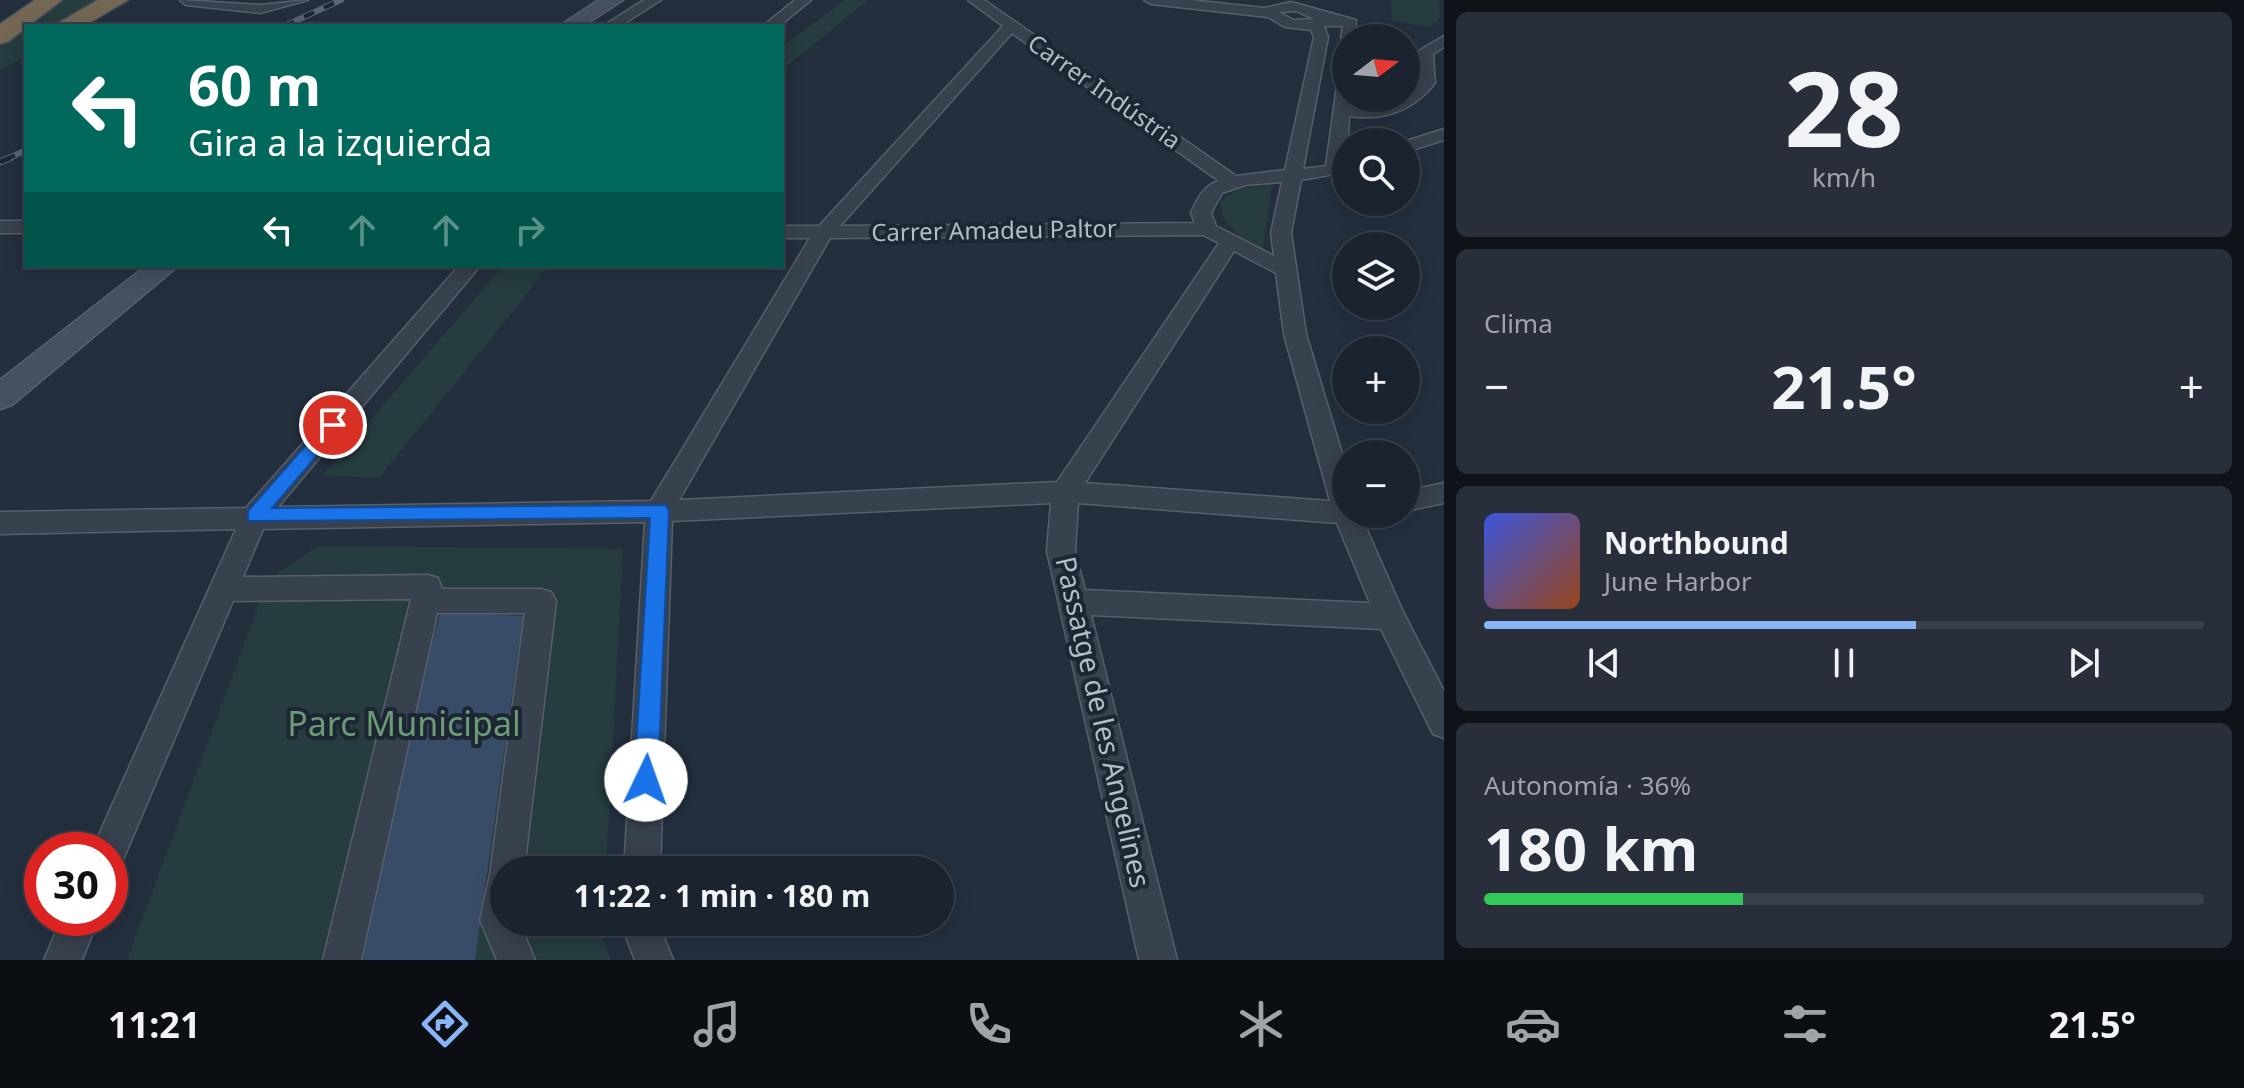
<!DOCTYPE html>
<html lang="es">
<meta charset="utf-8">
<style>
:root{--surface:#1b232e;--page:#282f3a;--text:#f1f3f6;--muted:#a0a4aa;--line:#39404a;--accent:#8ab4f8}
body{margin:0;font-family:"Noto Sans",sans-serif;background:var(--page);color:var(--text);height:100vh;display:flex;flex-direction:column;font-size:30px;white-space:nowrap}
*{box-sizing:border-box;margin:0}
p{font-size:26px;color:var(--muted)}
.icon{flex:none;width:44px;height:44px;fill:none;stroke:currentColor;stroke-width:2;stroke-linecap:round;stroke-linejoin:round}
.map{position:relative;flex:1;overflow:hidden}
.side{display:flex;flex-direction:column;gap:12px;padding:12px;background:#0f1319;width:800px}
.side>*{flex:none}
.guide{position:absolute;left:24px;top:24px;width:760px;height:244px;border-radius:0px;box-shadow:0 4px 20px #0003,0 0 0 2px var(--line);background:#00695c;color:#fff;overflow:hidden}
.needle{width:52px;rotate:74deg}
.tools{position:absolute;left:1332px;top:24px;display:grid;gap:16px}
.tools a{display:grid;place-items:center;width:88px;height:88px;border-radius:50%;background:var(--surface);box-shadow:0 4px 20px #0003,0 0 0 2px var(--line);font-size:40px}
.speed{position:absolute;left:24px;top:832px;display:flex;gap:16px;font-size:40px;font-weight:700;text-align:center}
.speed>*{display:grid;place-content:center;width:104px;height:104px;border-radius:50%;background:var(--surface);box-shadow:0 4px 20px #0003,0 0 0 2px var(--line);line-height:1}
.speed .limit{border:12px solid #d22;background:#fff;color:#111}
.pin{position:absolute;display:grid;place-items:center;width:68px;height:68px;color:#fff;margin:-34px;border:4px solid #fff;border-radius:50%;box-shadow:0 2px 8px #0007}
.me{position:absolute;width:88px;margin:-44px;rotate:3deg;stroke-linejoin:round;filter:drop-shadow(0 0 6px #0008)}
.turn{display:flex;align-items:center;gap:28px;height:168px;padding:0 32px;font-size:36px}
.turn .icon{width:104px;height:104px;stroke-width:2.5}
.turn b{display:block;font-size:56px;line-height:68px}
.lanes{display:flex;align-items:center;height:76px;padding:0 32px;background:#0003;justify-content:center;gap:40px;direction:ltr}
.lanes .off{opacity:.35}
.big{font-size:60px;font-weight:700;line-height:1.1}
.side .card{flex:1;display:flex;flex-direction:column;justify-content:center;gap:12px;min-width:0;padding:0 28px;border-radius:12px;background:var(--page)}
.side .dial{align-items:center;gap:0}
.dial b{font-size:104px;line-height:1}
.song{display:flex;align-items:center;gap:24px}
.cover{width:96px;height:96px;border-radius:12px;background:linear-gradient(135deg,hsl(230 70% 55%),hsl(20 70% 35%))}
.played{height:8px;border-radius:4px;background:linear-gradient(90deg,var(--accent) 60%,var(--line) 60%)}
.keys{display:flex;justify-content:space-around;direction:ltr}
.heat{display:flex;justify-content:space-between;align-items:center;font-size:44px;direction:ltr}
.charge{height:12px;border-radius:6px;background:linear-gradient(90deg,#34c759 36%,var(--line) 0)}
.trip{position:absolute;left:490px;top:856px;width:464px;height:80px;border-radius:40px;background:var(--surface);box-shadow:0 4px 20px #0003,0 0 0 2px var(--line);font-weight:700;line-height:80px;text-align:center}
.dock{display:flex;height:128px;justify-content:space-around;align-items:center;background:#0b0e12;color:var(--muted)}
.dock .icon{width:56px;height:56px}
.dock .selected{color:var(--accent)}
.dock b{font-size:36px;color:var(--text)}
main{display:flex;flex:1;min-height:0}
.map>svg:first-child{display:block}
</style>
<main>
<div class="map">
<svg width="1444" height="960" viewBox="0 0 1444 960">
<rect width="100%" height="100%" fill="#242f3e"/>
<g fill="#263c3f">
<path d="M 42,0 L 131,0 L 82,26 L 26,26 L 26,56 L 0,70 L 0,27 Z"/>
<path d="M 845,0 L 868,0 L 782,70 L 782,47 Z"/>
<path d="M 1391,0 L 1440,0 L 1439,19 L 1429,27 L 1392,21 Z"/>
<path d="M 1272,185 L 1263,249 C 1242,238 1222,227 1220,202 L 1239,188 Z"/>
<path d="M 503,266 L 549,266 L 379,478 L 323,475 Z"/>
<path d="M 318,546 L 623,549 L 606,870 L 504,870 L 504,922 L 604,922 L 603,939 L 611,960 L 127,960 L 268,580 Z"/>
</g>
<path fill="#394c67" d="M 441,612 L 523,616 L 475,960 L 363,960 L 413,707 Z"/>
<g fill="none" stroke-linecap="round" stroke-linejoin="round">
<g stroke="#565f6c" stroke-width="3">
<g id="street">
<path d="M 180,0 L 260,5 L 308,0 L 260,13 L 186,5 Z"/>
<path d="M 644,0 L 661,0 L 620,26 L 603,26 Z"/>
<path d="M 795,0 L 811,0 L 779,26 L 763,26 Z"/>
<path d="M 968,0 L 984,0 L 1236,176 L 1285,170 L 1314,37 L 1311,30 L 1285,27 L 1268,17 L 1151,4 L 1144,0 L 1190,0 L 1264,8 L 1291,2 L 1356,20 L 1355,38 L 1346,38 L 1346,42 L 1341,38 L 1343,26 L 1324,26 L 1328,37 L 1303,169 L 1326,166 L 1341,56 L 1346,54 L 1346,98 L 1350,98 L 1350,106 C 1381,110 1399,102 1419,82 L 1417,52 L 1444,36 L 1444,47 L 1433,54 L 1435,83 C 1413,111 1384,121 1349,116 L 1346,172 L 1301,180 L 1291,233 L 1306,334 L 1346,467 L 1346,514 L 1360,514 L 1403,612 L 1444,691 L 1444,738 L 1433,734 L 1381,629 L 1091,615 L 1177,960 L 1139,960 L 1047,551 L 1051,503 L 672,521 L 660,870 L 624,870 L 645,522 L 263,529 L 243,577 L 428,575 L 438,578 L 442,589 L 541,589 L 551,592 L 556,601 L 524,870 L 504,870 L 504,922 L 519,922 L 535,960 L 497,960 L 480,920 L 490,875 L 525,613 L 437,613 L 361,960 L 323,960 L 411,599 L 233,601 L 122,862 L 110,868 L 110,850 L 92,850 L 236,529 L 0,534 L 0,512 L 246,508 L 459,266 L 480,266 L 278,507 L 651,501 L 810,238 L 782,238 L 782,226 L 819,226 L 1003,26 ZM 1296,11 L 1314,19 L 1293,20 L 1279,12 ZM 1012,33 L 1219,181 C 1203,186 1197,199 1191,213 L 1195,223 L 840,226 ZM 1282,182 L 1271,233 L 1274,256 L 1216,226 L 1211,213 L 1222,193 L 1245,185 ZM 1203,235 L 1219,243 L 1057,482 L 679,500 L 830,238 ZM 1234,251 L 1276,273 L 1284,334 L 1330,501 L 1085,483 ZM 1078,503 L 1337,523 L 1370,603 L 1085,590 L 1075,551 Z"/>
<path d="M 1444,129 L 1444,140 L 1406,152 L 1403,142 Z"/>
<rect x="0" y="221" width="26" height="12"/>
<path d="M 1444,483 L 1444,503 L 1406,511 L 1406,491 Z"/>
<path d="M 62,918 L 99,918 L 82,960 L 44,960 Z"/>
<path d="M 620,922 L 658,922 L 673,960 L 635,960 Z"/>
</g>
</g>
<g stroke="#565f6c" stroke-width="3">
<g id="secondary">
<path d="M 599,0 L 623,0 L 583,26 L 559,26 Z"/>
<path d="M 146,266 L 178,266 L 12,405 L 0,409 L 0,380 Z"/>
</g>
</g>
<g stroke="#434c59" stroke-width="3">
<g id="highway">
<path d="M 35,0 L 62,0 L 9,41 L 0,44 L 0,24 Z"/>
<path d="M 98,0 L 128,0 L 84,26 L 53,26 Z"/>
</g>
</g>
<use href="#street" fill="#38414e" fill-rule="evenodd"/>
<use href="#secondary" fill="#465061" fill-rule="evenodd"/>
<use href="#highway" fill="#746855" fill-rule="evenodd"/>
<g stroke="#5a6575" stroke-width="6">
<g id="rail-far1">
<path d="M 284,26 L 341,0"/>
<path d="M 5,160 L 26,150"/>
</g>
</g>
<g stroke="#5a6575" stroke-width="7">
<path id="rail" d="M 0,162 L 10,158"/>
</g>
<use href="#rail-far1" stroke="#1d2633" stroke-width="4" stroke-dasharray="11" stroke-linecap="butt"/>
<use href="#rail" stroke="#1d2633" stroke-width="5" stroke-dasharray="14" stroke-linecap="butt"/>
</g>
<path fill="#1a73e8" stroke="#114b97" stroke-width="2" d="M 333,419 L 339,421 L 339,430 L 272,508 L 666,505 L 669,511 L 658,780 L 654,788 L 646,792 L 638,788 L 634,780 L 650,518 L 248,521 L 248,511 L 327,421 Z"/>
<g text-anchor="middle" stroke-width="8" stroke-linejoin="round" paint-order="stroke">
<g font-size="24" fill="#b4bcc9" stroke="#1d2633">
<text transform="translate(1104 92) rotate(35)" y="8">Carrer Indústria</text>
<text transform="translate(994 231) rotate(-1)" y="8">Carrer Amadeu Paltor</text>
</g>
<g font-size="28" fill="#b4bcc9" stroke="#1d2633">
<text transform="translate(1103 722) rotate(77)" y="10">Passatge de les Angelines</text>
</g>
<g font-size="34" fill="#6b9a76" stroke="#1d2633">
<text x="404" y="736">Parc Municipal</text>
</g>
</g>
</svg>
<div class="tools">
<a><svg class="needle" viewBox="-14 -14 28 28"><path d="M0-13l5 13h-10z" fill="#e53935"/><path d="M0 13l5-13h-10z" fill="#a0a4aa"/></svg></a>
<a><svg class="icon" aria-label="search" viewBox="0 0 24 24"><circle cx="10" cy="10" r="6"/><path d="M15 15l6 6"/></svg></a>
<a><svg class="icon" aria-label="layers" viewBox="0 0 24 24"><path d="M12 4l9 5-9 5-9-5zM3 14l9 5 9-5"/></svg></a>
<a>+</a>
<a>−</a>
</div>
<div class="speed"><div class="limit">30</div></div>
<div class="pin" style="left:333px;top:425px;background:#d93025"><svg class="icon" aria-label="arrive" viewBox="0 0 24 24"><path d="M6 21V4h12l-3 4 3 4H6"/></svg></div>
<svg class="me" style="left:646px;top:780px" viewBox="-20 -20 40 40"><circle r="19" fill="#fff"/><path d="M0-13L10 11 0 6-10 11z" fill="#1a73e8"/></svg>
<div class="trip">11:22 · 1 min · 180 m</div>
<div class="guide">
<div class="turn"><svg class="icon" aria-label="left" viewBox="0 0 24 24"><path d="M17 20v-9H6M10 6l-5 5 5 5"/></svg><div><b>60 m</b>Gira a la izquierda</div></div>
<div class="lanes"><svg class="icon" aria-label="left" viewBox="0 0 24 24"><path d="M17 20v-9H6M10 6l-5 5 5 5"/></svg><svg class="icon off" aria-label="ahead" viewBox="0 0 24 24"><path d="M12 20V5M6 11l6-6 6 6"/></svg><svg class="icon off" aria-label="ahead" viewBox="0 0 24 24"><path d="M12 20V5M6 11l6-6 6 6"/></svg><svg class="icon off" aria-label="right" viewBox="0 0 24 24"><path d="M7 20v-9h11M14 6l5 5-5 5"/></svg></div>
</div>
</div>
<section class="side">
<div class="card dial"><b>28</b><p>km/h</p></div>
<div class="card"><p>Clima</p>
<div class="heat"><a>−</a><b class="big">21.5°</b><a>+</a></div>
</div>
<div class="card">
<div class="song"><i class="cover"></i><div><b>Northbound</b><p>June Harbor</p></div></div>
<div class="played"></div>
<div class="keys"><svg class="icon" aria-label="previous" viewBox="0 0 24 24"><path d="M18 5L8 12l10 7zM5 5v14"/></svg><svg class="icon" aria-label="pause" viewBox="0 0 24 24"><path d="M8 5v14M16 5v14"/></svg><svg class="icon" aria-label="next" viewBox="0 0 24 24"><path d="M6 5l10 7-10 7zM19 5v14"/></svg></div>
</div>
<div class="card"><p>Autonomía · 36%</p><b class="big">180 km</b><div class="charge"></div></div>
</section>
</main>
<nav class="dock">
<b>11:21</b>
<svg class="icon selected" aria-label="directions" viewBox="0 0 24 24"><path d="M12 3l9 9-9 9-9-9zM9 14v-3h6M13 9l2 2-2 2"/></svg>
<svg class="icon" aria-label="music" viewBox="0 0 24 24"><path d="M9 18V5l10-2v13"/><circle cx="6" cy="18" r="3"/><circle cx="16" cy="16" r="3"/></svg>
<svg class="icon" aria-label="phone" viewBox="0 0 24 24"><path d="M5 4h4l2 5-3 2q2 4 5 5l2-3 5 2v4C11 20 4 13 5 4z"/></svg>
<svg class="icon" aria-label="climate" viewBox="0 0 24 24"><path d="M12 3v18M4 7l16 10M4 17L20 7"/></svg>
<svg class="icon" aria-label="car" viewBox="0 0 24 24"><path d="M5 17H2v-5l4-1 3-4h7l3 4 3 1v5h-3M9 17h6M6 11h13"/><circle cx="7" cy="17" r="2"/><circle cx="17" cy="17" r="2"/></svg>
<svg class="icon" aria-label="filters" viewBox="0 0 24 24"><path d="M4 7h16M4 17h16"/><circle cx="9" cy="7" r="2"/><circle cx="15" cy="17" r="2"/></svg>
<b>21.5°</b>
</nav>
